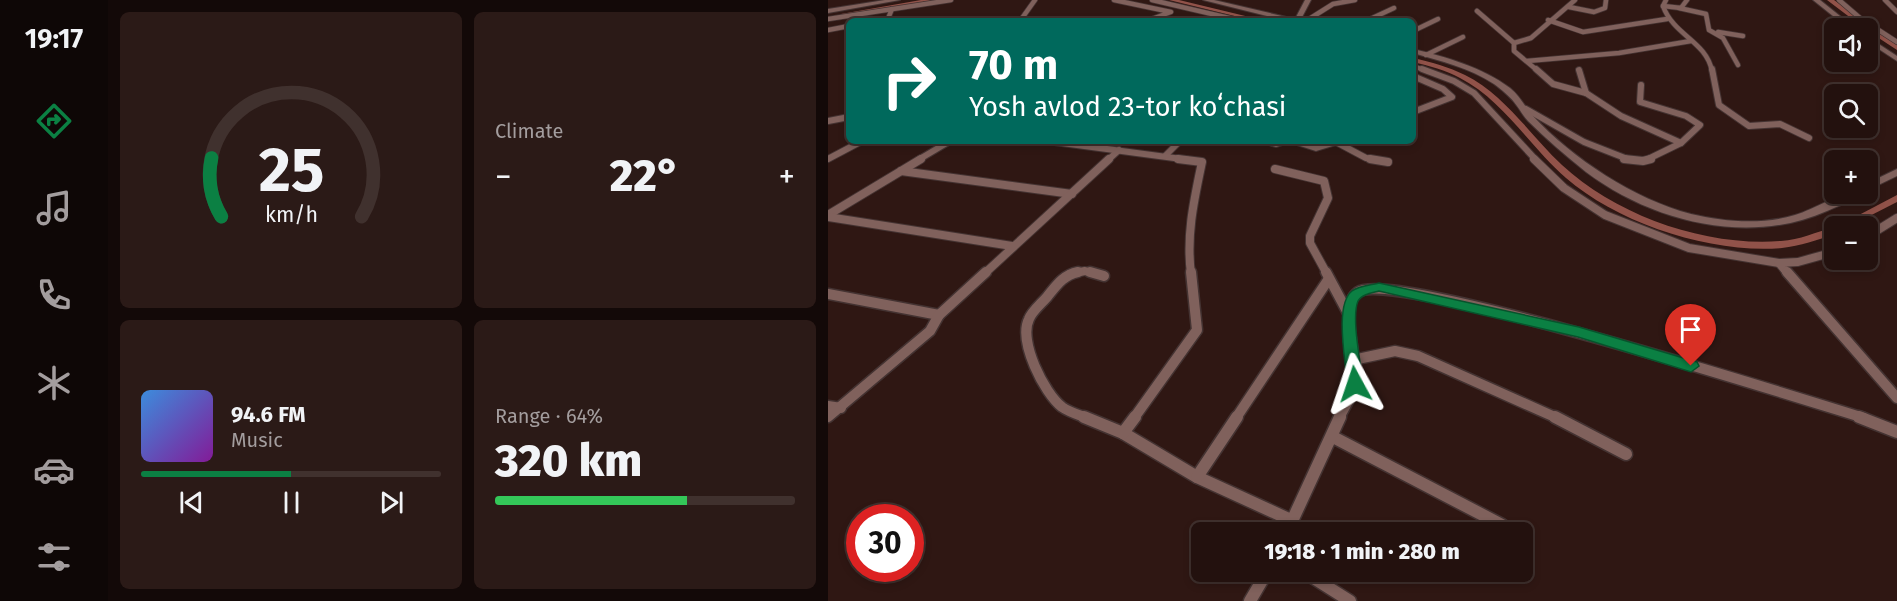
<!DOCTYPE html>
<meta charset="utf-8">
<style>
:root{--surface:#23110e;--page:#2b1a17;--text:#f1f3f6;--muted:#a39d9e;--line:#40312e;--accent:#0b8043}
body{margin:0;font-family:"Fira Sans",sans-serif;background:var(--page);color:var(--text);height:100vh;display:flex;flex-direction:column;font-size:22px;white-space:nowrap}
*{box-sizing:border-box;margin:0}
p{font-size:20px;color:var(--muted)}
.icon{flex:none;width:33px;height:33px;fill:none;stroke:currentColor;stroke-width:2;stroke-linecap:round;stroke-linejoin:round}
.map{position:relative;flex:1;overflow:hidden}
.panel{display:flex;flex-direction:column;gap:12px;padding:12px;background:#130908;width:720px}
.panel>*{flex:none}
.hud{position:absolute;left:18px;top:18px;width:570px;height:126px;border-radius:9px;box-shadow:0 3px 9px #0003,0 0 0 2px var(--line);background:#00695c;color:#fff;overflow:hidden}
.buttons{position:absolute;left:996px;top:18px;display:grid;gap:12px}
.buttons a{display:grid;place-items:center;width:54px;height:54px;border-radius:9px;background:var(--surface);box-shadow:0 3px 9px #0003,0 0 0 2px var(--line);font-size:30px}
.speed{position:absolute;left:18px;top:504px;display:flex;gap:12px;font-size:30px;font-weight:700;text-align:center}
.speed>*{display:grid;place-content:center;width:78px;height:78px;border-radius:50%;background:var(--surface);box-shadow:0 3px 9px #0003,0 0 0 2px var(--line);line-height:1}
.speed .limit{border:9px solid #d22;background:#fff;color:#111}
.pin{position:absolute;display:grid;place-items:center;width:51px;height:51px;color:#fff;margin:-62px -26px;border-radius:50% 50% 50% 0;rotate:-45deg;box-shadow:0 0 6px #0007}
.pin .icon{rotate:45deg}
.me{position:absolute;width:66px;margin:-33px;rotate:355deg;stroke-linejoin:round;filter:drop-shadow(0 0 4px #0008)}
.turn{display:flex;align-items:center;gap:21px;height:126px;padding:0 24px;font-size:27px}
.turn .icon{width:78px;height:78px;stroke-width:2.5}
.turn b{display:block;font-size:42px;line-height:51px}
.big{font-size:45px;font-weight:800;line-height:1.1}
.panel .widget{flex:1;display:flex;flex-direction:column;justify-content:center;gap:9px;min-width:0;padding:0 21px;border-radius:9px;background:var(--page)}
.panel .dial{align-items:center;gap:0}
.dial svg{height:156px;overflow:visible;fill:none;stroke:var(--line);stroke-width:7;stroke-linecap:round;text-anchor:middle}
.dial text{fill:var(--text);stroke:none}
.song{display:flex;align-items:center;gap:18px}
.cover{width:72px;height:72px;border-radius:9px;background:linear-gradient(135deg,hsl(210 70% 55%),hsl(290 70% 35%))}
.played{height:6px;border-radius:3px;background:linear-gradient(90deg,var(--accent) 50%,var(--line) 50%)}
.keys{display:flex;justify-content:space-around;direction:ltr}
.heat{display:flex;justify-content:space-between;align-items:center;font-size:33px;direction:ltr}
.charge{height:9px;border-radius:4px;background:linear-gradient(90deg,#34c759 64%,var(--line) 0)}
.panel .tiles{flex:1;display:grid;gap:12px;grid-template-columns:repeat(2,1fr)}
.trip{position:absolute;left:363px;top:522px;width:342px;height:60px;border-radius:9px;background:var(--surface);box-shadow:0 3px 9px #0003,0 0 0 2px var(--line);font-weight:800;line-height:60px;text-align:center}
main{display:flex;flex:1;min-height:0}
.tab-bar{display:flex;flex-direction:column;width:108px;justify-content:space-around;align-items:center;background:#0e0706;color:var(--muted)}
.tab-bar .icon{width:42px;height:42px}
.tab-bar .on{color:var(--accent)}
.tab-bar b{font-size:27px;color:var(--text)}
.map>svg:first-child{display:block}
</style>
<main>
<nav class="tab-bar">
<b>19:17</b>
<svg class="icon on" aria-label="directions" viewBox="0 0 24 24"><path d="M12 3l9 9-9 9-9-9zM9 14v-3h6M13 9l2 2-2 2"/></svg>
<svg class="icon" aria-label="music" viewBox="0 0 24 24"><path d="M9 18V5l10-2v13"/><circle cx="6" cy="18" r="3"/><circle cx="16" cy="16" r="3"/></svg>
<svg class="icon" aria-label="phone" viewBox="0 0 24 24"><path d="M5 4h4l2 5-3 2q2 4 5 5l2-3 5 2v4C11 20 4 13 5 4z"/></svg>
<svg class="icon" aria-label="climate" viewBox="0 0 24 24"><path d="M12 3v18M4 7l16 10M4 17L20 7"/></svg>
<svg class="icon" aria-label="car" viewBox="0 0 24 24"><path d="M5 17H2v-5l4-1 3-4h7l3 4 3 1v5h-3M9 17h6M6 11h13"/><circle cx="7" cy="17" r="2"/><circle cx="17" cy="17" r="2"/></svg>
<svg class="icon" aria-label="filters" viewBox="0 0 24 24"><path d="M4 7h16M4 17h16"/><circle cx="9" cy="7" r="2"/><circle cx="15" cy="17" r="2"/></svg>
</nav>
<section class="panel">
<div class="tiles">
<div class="widget dial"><svg viewBox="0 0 100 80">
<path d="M14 69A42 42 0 1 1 86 69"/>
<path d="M14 69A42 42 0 0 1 9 39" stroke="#0b8043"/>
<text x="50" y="56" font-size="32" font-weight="700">25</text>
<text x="50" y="72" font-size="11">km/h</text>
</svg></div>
<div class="widget"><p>Climate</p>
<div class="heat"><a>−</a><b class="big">22°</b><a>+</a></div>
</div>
<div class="widget">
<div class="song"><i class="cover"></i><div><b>94.6 FM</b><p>Music</p></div></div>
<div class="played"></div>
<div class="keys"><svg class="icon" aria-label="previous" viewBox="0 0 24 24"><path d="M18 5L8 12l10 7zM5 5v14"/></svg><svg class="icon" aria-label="pause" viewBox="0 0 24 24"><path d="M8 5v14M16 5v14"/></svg><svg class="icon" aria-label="next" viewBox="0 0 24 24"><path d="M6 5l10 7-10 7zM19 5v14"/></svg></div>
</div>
<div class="widget"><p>Range · 64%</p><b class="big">320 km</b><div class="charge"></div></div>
</div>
</section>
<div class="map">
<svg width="1069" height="601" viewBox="0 0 1069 601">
<rect width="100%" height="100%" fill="#2f1713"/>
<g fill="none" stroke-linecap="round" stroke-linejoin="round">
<g fill="#915249" fill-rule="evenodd">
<path d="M 93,0 L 106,0 L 16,16 L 13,14 Z"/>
<path d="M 341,0 L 351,0 L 438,21 L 427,21 Z"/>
<path d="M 999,0 L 1006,0 L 1069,45 L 1069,50 L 1040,31 L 1040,28 L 1036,28 Z"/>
<path d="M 585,58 C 603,62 621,67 637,75 C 677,95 702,135 734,165 C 789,216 878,247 953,241 C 972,240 988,232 1006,227 L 1006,234 C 990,240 972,246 954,248 C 884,254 791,224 738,178 C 702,147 675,100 632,78 C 618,70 601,66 585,62 Z"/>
<path d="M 1069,195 L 1069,202 L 1022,226 L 1010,226 Z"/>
</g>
<g stroke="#443332" stroke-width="6">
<g id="street-far4">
<path d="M 286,0 L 343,12 L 318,21"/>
<path d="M 324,0 L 414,21"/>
<path d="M 838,0 L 835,6 C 846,36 878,41 884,71"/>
<path d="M 1011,0 L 1032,18 L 1069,42"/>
<path d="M 1057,0 L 1069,12"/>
<path d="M 835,6 L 853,8 L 859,0"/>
<path d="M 741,7 L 766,12 L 777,8 L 778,0"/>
<path d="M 851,8 L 878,14 L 881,30 L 895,38 L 910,65"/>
<path d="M 649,11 L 686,43 L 686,51 L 710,71"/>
<path d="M 0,19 L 123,0"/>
<path d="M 720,20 L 755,32 L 839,19"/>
<path d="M 59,21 L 64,9"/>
<path d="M 192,21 L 207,0"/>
<path d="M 478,21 L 505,4 L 527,0"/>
<path d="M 538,21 L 566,8"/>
<path d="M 0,30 L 21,26"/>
<path d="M 585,31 L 610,19"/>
<path d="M 890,32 L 915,36"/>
<path d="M 686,43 L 703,38 L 747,0"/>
<path d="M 598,55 L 635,37"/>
<path d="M 699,61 L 791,53 L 863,41"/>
<path d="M 585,66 L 599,71"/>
</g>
</g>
<g stroke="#443332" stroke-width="8">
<g id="street-far3">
<path d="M 594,69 L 626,81 L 646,93 L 708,160"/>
<path d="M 708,69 L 725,84 L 758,93 L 793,116 L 853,143 L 818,160"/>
<path d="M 884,69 L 891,105 L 921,126 L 952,124 L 981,138"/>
<path d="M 751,70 L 758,93"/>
<path d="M 585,76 L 615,89 L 624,97 L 585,112"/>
<path d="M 813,85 L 812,102 L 858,116 L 872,125 L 853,143"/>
<path d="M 698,109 L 756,142 L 802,160"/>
<path d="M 0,121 L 21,117"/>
<path d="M 219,141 L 361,160"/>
<path d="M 438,141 L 448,144 L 457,141"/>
<path d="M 466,141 L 488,148 L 508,142"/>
<path d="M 510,141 L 508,142 L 538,158 L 550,160"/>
<path d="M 337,156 L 352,141"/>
<path d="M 0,159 L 34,141"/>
<path d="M 90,160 L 122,141"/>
<path d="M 280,160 L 291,150"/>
</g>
</g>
<g stroke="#443332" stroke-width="10">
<g id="street-far2">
<path d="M 350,159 L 374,162 C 366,200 358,235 363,274"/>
<path d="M 542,159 L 560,162"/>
<path d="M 706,159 L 736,188 L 777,215 L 861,248 L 951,263"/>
<path d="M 796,159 L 815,161 L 823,159"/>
<path d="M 447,169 L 496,181 L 500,198 L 482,236 L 482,243 L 499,274"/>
<path d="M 73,171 L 244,194"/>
<path d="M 0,215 L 93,159"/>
<path d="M 0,217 L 184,246"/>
<path d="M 1040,236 L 1069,218"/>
<path d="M 156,274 L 281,159"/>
<path d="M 242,274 L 257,271 L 268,274"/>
<path d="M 960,274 L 951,263 L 970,262 L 1006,252"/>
</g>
</g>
<g stroke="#443332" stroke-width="13">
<g id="street-far1">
<path d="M 250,272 C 235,275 228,286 219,297 C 213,304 204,311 201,319 C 190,341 216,393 234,407 C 241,412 251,415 259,418"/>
<path d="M 262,272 L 276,276"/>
<path d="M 498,272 L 521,315"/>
<path d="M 959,272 L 1069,398"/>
<path d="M 0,294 L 111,315"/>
<path d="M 525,360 L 567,351 L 590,356 L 729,418"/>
<path d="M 0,406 L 13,408"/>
<path d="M 0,417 L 102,331 L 111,315 L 158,272"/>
<path d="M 306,418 L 369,330 L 363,272"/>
<path d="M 408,418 L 500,280"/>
<path d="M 511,418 C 516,408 524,396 527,385 C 532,363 509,307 530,292 C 563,268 974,399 1036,418"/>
</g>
</g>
<g stroke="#443332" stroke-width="15">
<g id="street">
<path d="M 256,417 L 295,433 L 369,477 L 465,521"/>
<path d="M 727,417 L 798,454"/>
<path d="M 1031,417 L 1069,432"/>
<path d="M 295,433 L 307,417"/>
<path d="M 505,437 L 674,525"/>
<path d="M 369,477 L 409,417"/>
<path d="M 459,532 L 512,417"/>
<path d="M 476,572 L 522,601"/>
<path d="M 422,601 L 439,572"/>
</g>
</g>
<g stroke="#443332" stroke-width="2">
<g id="secondary">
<path d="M 57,0 L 72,0 L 0,13 L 0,9 Z"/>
<path d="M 375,0 L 386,0 L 467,19 L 477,0 L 483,0 L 472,21 L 459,21 Z"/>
<path d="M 985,0 L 992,0 L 1027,28 L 1020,28 Z"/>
<path d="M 1040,37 L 1069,56 L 1069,61 L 1040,42 Z"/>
<path d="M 585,49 C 618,57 654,67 682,88 C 692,96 697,107 705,116 C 745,159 806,199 863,214 C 897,222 934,225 967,215 C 988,209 1010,192 1031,194 C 1024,202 1010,206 999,211 C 920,246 825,222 758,172 C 738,156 718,139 700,121 C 695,116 693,111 689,106 C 683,97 674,90 666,84 C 642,68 612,61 585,53 Z"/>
<path d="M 1069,169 L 1069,176 L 1040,190 L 1040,183 Z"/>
</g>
</g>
<use href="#street-far4" stroke="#80615c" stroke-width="4.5"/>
<use href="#street-far3" stroke="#80615c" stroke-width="6"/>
<use href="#street-far2" stroke="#80615c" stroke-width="8"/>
<use href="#street-far1" stroke="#80615c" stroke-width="10"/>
<use href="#street" stroke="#80615c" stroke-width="12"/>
<use href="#secondary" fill="#80615c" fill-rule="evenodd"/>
</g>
<path fill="#0b8043" stroke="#07532c" stroke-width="1.5" d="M 551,283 L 751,327 L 869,362 L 871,366 L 863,372 L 750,337 L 551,291 C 544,293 534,294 530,301 C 523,318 533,364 535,384 L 527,390 L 519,384 C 518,362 506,305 524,291 C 530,286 543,285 551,283 Z"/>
</svg>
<div class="buttons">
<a><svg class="icon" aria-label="sound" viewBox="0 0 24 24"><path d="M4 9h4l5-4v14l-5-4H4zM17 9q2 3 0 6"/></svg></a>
<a><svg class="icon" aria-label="search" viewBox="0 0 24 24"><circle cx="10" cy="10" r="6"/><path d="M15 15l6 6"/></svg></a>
<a>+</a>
<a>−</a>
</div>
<div class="speed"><div class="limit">30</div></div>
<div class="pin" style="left:863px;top:366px;background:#d93025"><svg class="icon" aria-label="arrive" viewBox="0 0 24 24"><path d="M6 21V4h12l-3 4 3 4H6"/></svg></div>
<svg class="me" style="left:527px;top:384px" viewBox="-20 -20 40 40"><path d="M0-17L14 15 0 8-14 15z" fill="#0b8043" stroke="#fff" stroke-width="4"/></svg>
<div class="trip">19:18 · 1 min · 280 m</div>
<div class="hud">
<div class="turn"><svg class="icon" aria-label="right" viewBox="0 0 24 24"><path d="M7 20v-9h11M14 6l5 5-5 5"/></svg><div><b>70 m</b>Yosh avlod 23-tor koʻchasi</div></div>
</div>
</div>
</main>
